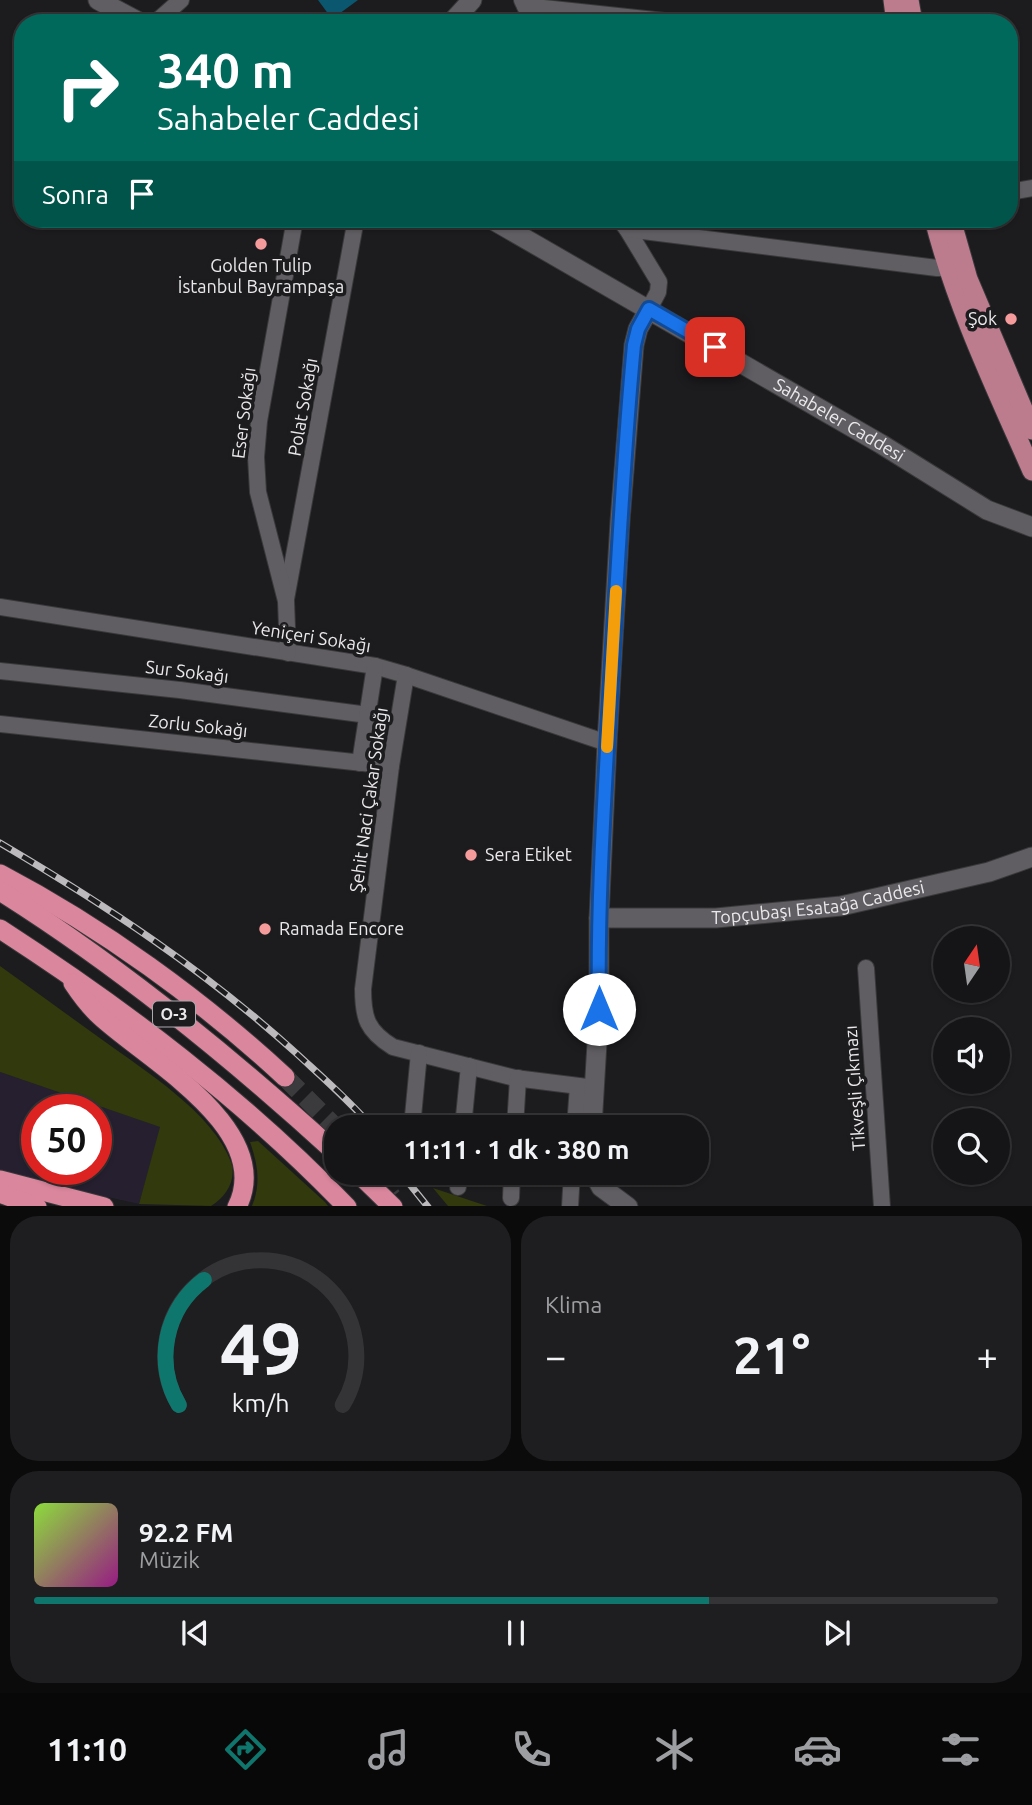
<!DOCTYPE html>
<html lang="tr">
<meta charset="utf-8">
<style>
:root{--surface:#151416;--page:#1e1d1f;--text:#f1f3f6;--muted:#9d9ea1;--line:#343335;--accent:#0f766e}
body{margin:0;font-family:Ubuntu,sans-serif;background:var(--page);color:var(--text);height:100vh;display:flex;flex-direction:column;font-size:26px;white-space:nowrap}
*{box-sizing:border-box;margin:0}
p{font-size:23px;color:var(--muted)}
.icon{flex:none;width:38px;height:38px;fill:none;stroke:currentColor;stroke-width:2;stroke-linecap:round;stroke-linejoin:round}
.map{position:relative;height:1206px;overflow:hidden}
.sheet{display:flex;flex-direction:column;gap:10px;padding:10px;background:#0c0b0c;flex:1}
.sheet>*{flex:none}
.hud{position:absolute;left:14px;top:14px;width:1004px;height:214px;border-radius:28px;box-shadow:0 2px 5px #0004,0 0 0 2px var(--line);background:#00695c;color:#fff;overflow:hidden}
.needle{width:46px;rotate:13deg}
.controls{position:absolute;left:933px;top:926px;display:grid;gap:14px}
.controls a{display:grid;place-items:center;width:77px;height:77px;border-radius:50%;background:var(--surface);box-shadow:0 2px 5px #0004,0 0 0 2px var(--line);font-size:35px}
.speed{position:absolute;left:21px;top:1094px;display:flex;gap:14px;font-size:35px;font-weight:700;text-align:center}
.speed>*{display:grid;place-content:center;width:91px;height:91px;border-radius:50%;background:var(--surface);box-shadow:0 2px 5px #0004,0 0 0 2px var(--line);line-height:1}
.speed .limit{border:10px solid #d22;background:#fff;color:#111}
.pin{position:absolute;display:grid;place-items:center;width:60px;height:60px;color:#fff;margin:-30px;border-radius:14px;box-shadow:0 4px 10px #0006}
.me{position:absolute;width:77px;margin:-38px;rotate:0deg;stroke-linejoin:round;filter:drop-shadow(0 0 5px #0008)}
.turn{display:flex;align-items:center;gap:24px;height:147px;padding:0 28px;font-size:32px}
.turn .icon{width:91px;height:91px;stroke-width:2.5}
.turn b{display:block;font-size:49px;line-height:60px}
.then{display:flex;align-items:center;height:66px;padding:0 28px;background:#0003;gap:14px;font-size:26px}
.big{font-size:52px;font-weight:700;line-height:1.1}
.sheet .widget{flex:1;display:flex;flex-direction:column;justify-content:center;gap:10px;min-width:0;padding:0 24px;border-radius:28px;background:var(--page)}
.sheet .dial{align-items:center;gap:0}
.dial svg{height:182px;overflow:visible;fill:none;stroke:var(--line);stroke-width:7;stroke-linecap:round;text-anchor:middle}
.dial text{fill:var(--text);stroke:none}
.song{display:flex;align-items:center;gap:21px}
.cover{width:84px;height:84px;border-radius:10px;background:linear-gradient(135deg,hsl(90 70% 55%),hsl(310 70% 35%))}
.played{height:7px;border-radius:4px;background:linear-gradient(90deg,var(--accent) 70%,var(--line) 70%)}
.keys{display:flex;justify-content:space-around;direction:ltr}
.heat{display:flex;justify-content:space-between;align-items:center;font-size:38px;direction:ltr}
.sheet .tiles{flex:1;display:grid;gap:10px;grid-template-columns:1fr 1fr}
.widget:last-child{grid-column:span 2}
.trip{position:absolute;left:324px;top:1115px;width:385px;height:70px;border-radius:28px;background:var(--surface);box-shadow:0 2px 5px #0004,0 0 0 2px var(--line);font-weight:700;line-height:70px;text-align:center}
.menu{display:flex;height:112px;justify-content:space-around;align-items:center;background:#080809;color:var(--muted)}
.menu .icon{width:49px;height:49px}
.menu .selected{color:var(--accent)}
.menu b{font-size:32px;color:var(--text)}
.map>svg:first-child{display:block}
</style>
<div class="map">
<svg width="1032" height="1207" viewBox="0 0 1032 1207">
<rect width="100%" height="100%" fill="#1c1b1e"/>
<path fill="#251f2f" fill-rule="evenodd" d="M 0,1072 L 161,1127 L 139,1204 L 0,1173 ZM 37,1110 L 96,1110 L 96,1169 L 37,1169 Z"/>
<g fill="#31390d">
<path d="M 0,966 C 35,991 69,1016 104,1041 C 145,1071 213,1113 231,1162 C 237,1180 226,1197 211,1206 L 139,1204 L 160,1127 L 0,1072 Z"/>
<path d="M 258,1141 L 325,1202 L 328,1206 L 252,1206 C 261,1184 258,1165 250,1142 Z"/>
<path d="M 433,1188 L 487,1206 L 448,1206 Z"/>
</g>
<path fill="#0a576f" d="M 318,0 L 358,0 L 332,19 Z"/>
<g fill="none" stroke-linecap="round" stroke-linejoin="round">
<g stroke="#3b3a3d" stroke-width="19" stroke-dasharray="19 10" stroke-linecap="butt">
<path d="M 285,1077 L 336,1128"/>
<path d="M 373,1172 L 392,1197"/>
</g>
<g stroke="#39383a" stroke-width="18">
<g id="minor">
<path d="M 522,0 L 533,23"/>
<path d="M 525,6 L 683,23"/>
<path d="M 155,23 L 181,0"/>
<path d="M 1010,192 L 1032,188"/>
<path d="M 619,219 L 627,229 L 659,282 L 658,292 L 649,309"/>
<path d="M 627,229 L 937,268 L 948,268"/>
<path d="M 286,599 L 356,219"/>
<path d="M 0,607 L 375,666 L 406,675 L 607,743"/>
<path d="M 288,653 L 286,601 L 258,492 L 256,457 L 259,421 L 295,219"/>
<path d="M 0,671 L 180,690 L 368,715"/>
<path d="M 406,675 L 391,766 L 363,989 C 363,1018 367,1031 393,1047 L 515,1078 L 595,1088"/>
<path d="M 0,724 L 391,766"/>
<path d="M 360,763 L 375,666"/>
<path d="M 866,968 L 882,1207"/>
<path d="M 412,1127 L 419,1053"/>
<path d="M 463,1127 L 469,1066"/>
<path d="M 515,1127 L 518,1078"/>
<path d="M 575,1127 L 578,1086"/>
<path d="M 458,1187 L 459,1172"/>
<path d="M 511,1198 L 512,1172"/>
<path d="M 570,1207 L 572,1172"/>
</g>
</g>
<g stroke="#39383a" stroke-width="21">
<g id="tertiary">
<path d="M 451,23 L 472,0"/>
<path id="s1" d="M 599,918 L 716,918 L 841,906 L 989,872 L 1032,857"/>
</g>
</g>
<g stroke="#39383a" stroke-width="21">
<g id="secondary">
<path d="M 98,0 L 141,23"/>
<path id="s2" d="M 491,219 L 881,444 L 987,510 L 1032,527"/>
<path d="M 592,1127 L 599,1009 L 599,918 L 607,743 L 620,521 L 634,345 L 638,329 L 649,309"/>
<path d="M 593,1172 L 601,1187 L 628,1207"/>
</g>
</g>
<g stroke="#39383a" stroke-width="21">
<g id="primary">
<path d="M 893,0 L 896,23"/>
<path d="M 909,0 L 913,23"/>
<path d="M 934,219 C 956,306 996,389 1032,471"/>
<path d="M 951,219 L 968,279 L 1032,430"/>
</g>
</g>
<g stroke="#39383a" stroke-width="21">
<g id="trunk">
<path d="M 0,874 C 101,927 202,1000 285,1077"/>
<path d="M 0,891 C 121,967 231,1057 336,1153"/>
<path d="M 0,929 C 125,1010 243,1099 347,1207"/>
<path d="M 73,983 C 81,995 89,1006 100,1016 C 146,1059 276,1129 237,1207"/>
<path d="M 357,1172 L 393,1207"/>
<path d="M 0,1180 L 104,1207"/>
<path d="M 0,1193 L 37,1207"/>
</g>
</g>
<use href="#minor" stroke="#605e62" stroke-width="16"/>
<use href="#tertiary" stroke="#605e62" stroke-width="19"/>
<use href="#secondary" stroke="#605e62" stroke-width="19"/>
<use href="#primary" stroke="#bc7c8e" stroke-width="19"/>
<use href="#trunk" stroke="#da869d" stroke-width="19"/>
<g stroke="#bcbabd" stroke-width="7">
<g id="rail">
<path d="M 0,843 C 107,906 203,969 296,1053 C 322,1077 349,1100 372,1127"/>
<path d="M 400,1172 L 428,1207"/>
</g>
</g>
<use href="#rail" stroke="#1c1b1e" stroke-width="4.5" stroke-dasharray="13" stroke-linecap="butt"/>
</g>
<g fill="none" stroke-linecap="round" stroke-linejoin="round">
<g stroke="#114b97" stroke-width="18">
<path id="route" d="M 599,1009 C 597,899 605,789 611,680 C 618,568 623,457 634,345 L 638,329 L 649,309 L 715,347"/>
</g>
<use href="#route" stroke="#1a73e8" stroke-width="12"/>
<path stroke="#f59e0b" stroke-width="12" d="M 607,747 L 616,591"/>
</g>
<g fill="#f59b9c" stroke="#1c1b1e" stroke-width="2.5">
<circle cx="261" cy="244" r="7"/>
<circle cx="1011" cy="319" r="7"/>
<circle cx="471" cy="855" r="7"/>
<circle cx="265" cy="929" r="7"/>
</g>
<g text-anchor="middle" stroke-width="7" stroke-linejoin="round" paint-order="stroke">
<rect fill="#1c1b1e" stroke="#acaaae" stroke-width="2" x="153" y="1001.5" width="42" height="25" rx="5"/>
<g font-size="16" font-weight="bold" fill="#eae8eb">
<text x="174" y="1020">O-3</text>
</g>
<g font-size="18" fill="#eae8eb" stroke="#1c1b1e" text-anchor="start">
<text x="261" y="272" text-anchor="middle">Golden Tulip<tspan x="261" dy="21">İstanbul Bayrampaşa</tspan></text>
<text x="997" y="325" text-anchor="end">Şok</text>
<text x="485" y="861">Sera Etiket</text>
<text x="279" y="935">Ramada Encore</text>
</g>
<g font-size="18" fill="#eae8eb" stroke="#1c1b1e">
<text transform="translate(303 407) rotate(-80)" y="6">Polat Sokağı</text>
<text transform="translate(244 413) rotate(-83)" y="6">Eser Sokağı</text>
<text dy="6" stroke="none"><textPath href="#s2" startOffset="402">Sahabeler Caddesi</textPath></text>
<text transform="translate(311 637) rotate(9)" y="6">Yeniçeri Sokağı</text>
<text transform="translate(187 672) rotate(7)" y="6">Sur Sokağı</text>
<text transform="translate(198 726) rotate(6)" y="6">Zorlu Sokağı</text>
<text transform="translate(369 800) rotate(-82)" y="6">Şehit Naci Çakar Sokağı</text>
<text dy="6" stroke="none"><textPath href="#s1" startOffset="220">Topçubaşı Esatağa Caddesi</textPath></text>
<text transform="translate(855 1088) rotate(-94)" y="6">Tikveşli Çıkmazı</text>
</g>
</g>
</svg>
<div class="controls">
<a><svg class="needle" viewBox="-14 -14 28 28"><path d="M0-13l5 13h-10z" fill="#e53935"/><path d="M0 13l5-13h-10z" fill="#9d9ea1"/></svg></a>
<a><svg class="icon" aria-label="sound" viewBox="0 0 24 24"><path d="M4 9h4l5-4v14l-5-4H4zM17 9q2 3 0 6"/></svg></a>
<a><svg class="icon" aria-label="search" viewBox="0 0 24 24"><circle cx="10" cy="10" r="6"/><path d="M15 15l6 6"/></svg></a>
</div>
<div class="speed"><div class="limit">50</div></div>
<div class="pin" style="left:715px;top:347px;background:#d93025"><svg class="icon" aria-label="arrive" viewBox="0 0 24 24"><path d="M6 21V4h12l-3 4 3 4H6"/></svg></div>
<svg class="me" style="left:599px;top:1009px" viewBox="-20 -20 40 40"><circle r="19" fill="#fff"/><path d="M0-13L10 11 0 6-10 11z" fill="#1a73e8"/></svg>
<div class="trip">11:11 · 1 dk · 380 m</div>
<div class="hud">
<div class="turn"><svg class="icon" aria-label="right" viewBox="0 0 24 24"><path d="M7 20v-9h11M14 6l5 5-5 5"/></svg><div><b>340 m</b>Sahabeler Caddesi</div></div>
<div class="then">Sonra<svg class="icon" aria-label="arrive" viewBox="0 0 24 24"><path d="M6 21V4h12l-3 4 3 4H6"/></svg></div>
</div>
</div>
<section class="sheet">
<div class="tiles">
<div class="widget dial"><svg viewBox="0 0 100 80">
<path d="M14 69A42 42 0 1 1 86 69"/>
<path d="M14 69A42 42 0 0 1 25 14" stroke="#0f766e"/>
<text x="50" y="56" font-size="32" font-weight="700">49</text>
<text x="50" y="72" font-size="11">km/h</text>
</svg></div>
<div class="widget"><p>Klima</p>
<div class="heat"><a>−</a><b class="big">21°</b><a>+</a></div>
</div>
<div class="widget">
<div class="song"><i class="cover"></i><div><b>92.2 FM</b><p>Müzik</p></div></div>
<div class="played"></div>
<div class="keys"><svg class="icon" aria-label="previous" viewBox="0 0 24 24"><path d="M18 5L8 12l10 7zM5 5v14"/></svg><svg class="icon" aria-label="pause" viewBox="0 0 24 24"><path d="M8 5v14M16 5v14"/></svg><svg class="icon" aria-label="next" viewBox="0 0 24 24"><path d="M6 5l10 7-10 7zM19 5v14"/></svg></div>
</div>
</div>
</section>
<nav class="menu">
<b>11:10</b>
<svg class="icon selected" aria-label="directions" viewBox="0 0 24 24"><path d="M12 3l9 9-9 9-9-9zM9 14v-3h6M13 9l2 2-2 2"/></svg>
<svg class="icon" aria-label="music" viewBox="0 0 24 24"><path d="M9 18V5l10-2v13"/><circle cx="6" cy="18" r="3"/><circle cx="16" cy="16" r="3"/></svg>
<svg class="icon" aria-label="phone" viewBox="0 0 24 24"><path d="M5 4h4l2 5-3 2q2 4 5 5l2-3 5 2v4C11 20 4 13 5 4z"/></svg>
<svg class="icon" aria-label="climate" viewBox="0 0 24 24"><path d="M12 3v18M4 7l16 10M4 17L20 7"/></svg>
<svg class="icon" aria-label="car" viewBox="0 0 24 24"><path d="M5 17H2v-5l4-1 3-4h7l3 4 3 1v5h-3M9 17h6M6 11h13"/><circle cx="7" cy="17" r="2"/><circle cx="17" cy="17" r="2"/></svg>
<svg class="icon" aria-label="filters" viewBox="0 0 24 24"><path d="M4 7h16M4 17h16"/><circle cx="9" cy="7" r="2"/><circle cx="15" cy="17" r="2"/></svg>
</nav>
